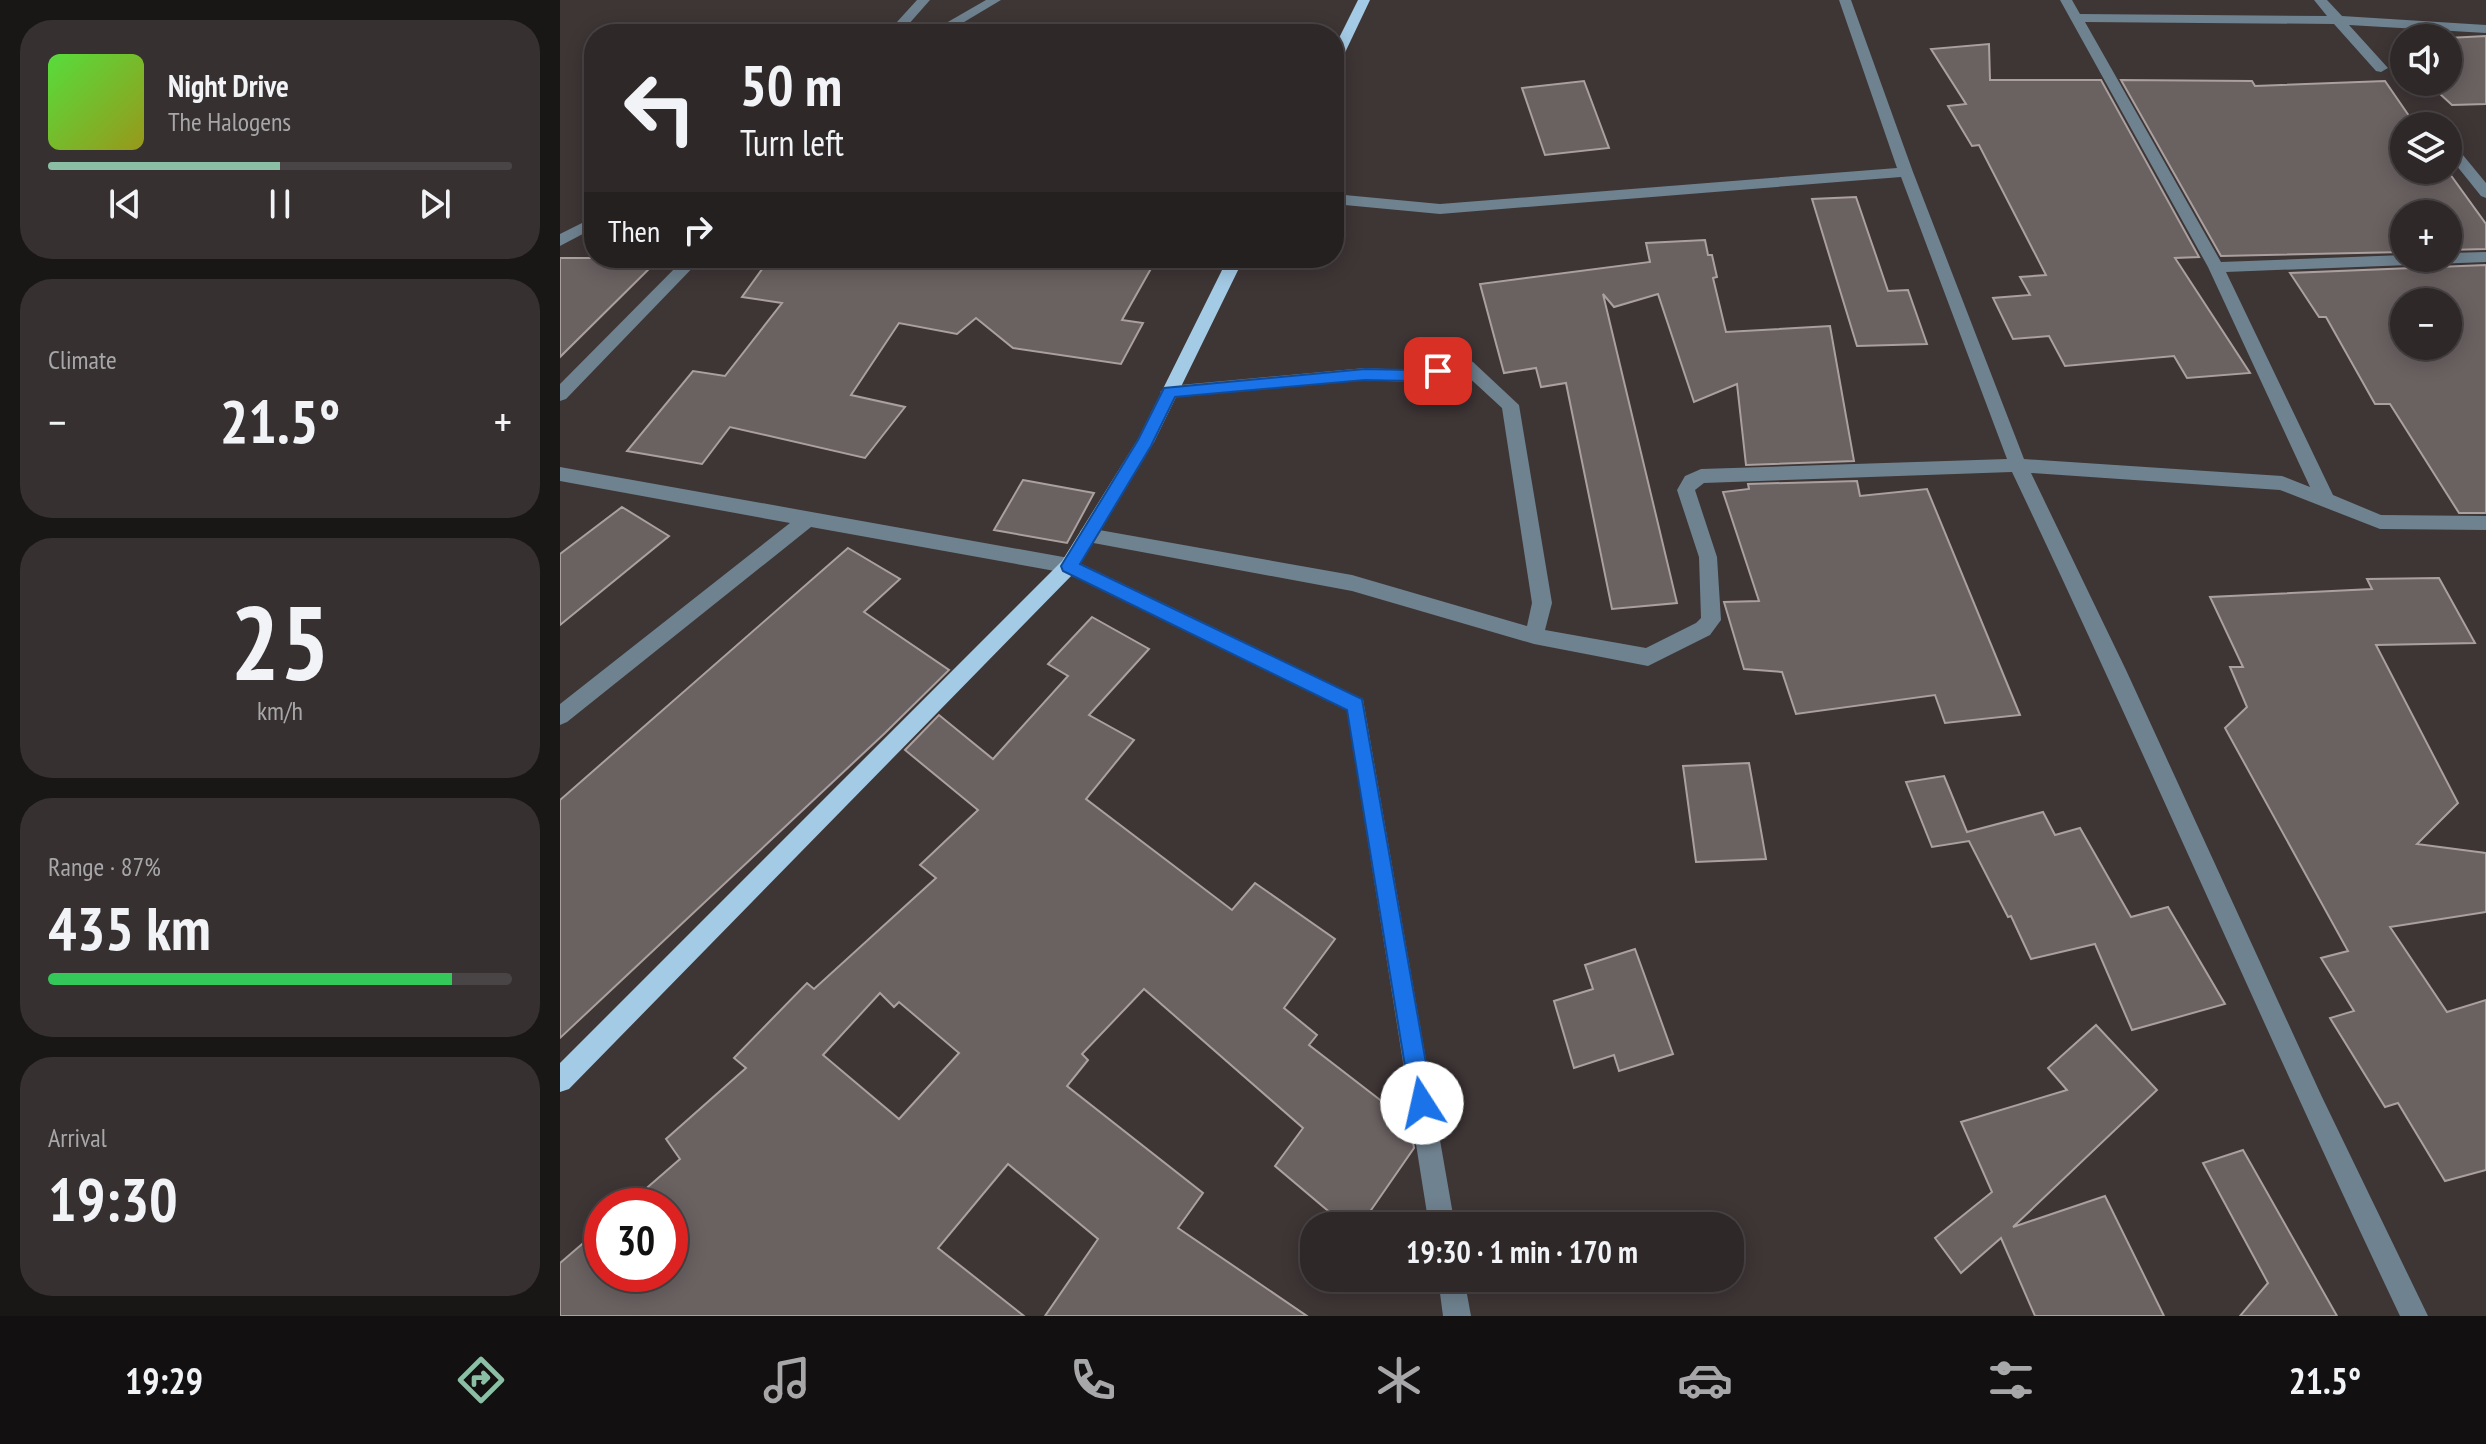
<!DOCTYPE html>
<meta charset="utf-8">
<style>
:root{--surface:#2e2828;--page:#363030;--text:#f1f3f6;--muted:#a7a6a8;--line:#494445;--accent:#8abfa5}
body{margin:0;font-family:"PT Sans Narrow",sans-serif;background:var(--page);color:var(--text);height:100vh;display:flex;flex-direction:column;font-size:30px;white-space:nowrap}
*{box-sizing:border-box;margin:0}
p{font-size:26px;color:var(--muted)}
.icon{flex:none;width:44px;height:44px;fill:none;stroke:currentColor;stroke-width:2;stroke-linecap:round;stroke-linejoin:round}
.map{position:relative;flex:1;overflow:hidden}
.panel{display:flex;flex-direction:column;gap:20px;padding:20px;background:#191616;width:560px}
.panel>*{flex:none}
.hud{position:absolute;left:24px;top:24px;width:760px;height:244px;border-radius:32px;box-shadow:0 4px 20px #0003,0 0 0 2px var(--line);background:#2e2828;color:var(--text);overflow:hidden}
.buttons{position:absolute;left:1830px;top:24px;display:grid;gap:16px}
.buttons a{display:grid;place-items:center;width:72px;height:72px;border-radius:50%;background:var(--surface);box-shadow:0 4px 20px #0003,0 0 0 2px var(--line);font-size:40px}
.speed{position:absolute;left:24px;top:1188px;display:flex;gap:16px;font-size:40px;font-weight:700;text-align:center}
.speed>*{display:grid;place-content:center;width:104px;height:104px;border-radius:50%;background:var(--surface);box-shadow:0 4px 20px #0003,0 0 0 2px var(--line);line-height:1}
.speed .limit{border:12px solid #d22;background:#fff;color:#111}
.pin{position:absolute;display:grid;place-items:center;width:68px;height:68px;color:#fff;margin:-34px;border-radius:16px;box-shadow:0 4px 12px #0006}
.me{position:absolute;width:88px;margin:-44px;rotate:350deg;stroke-linejoin:round;filter:drop-shadow(0 0 6px #0008)}
.turn{display:flex;align-items:center;gap:28px;height:168px;padding:0 24px;font-size:36px}
.turn .icon{width:104px;height:104px;stroke-width:2.5}
.turn b{display:block;font-size:56px;line-height:68px}
.then{display:flex;align-items:center;height:76px;padding:0 24px;background:#0003;gap:16px;font-size:30px}
.big{font-size:60px;font-weight:800;line-height:1.1}
.panel .card{flex:1;display:flex;flex-direction:column;justify-content:center;gap:12px;min-width:0;padding:0 28px;border-radius:32px;background:var(--page)}
.panel .dial{align-items:center;gap:0}
.dial b{font-size:104px;line-height:1}
.song{display:flex;align-items:center;gap:24px}
.cover{width:96px;height:96px;border-radius:12px;background:linear-gradient(135deg,hsl(110 70% 55%),hsl(60 70% 35%))}
.played{height:8px;border-radius:4px;background:linear-gradient(90deg,var(--accent) 50%,var(--line) 50%)}
.keys{display:flex;justify-content:space-around;direction:ltr}
.heat{display:flex;justify-content:space-between;align-items:center;font-size:44px;direction:ltr}
.charge{height:12px;border-radius:6px;background:linear-gradient(90deg,#34c759 87%,var(--line) 0)}
.trip{position:absolute;left:740px;top:1212px;width:444px;height:80px;border-radius:32px;background:var(--surface);box-shadow:0 4px 20px #0003,0 0 0 2px var(--line);font-weight:800;line-height:80px;text-align:center}
.menu{display:flex;height:128px;justify-content:space-around;align-items:center;background:#121010;color:var(--muted)}
.menu .icon{width:56px;height:56px}
.menu .on{color:var(--accent)}
.menu b{font-size:36px;color:var(--text)}
main{display:flex;flex:1;min-height:0}
.map>svg:first-child{display:block}
</style>
<main>
<section class="panel">
<div class="card">
<div class="song"><i class="cover"></i><div><b>Night Drive</b><p>The Halogens</p></div></div>
<div class="played"></div>
<div class="keys"><svg class="icon" aria-label="previous" viewBox="0 0 24 24"><path d="M18 5L8 12l10 7zM5 5v14"/></svg><svg class="icon" aria-label="pause" viewBox="0 0 24 24"><path d="M8 5v14M16 5v14"/></svg><svg class="icon" aria-label="next" viewBox="0 0 24 24"><path d="M6 5l10 7-10 7zM19 5v14"/></svg></div>
</div>
<div class="card"><p>Climate</p>
<div class="heat"><a>−</a><b class="big">21.5°</b><a>+</a></div>
</div>
<div class="card dial"><b>25</b><p>km/h</p></div>
<div class="card"><p>Range · 87%</p><b class="big">435 km</b><div class="charge"></div></div>
<div class="card"><p>Arrival</p><b class="big">19:30</b></div>
</section>
<div class="map">
<svg width="1926" height="1316" viewBox="0 0 1926 1316">
<rect width="100%" height="100%" fill="#3e3535"/>
<g fill="#6a6161" stroke="#aaa09f" stroke-width="2" fill-rule="evenodd">
<path d="M 1926,36 L 1926,104 L 1892,105 L 1867,82 L 1888,82 L 1888,38 Z"/>
<path d="M 1429,44 L 1430,80 L 1541,80 L 1639,257 L 1615,258 L 1690,373 L 1627,378 L 1614,356 L 1505,366 L 1489,336 L 1453,339 L 1433,298 L 1470,295 L 1460,277 L 1486,275 L 1419,145 L 1412,146 L 1388,106 L 1406,104 L 1371,49 Z"/>
<path d="M 1561,80 L 1692,81 L 1695,86 L 1825,81 L 1856,126 L 1844,126 L 1844,170 L 1887,170 L 1926,224 L 1926,249 L 1888,250 L 1888,214 L 1844,214 L 1844,252 L 1661,256 Z"/>
<path d="M 1024,81 L 1049,148 L 985,155 L 962,88 Z"/>
<path d="M 1296,197 L 1328,291 L 1348,290 L 1367,344 L 1297,346 L 1252,199 Z"/>
<path d="M 1145,240 L 1148,255 L 1152,255 L 1157,277 L 1153,278 L 1166,332 L 1270,326 L 1294,461 L 1186,465 L 1177,384 L 1134,402 L 1098,294 L 1054,307 L 1043,294 L 1117,603 L 1052,609 L 1006,383 L 981,387 L 976,368 L 944,373 L 920,284 L 1090,262 L 1086,243 Z"/>
<path d="M 0,258 L 100,258 L 0,357 Z"/>
<path d="M 238,258 L 597,258 L 562,320 L 583,323 L 561,364 L 453,348 L 416,318 L 397,334 L 339,323 L 291,395 L 345,407 L 305,458 L 170,427 L 142,464 L 67,451 L 133,371 L 165,376 L 222,303 L 182,297 L 208,261 L 235,261 Z"/>
<path d="M 1926,265 L 1926,513 L 1899,513 L 1830,404 L 1815,404 L 1766,317 L 1759,317 L 1730,273 ZM 1844,302 L 1888,302 L 1888,346 L 1844,346 Z"/>
<path d="M 463,480 L 534,493 L 507,543 L 434,530 Z"/>
<path d="M 1297,481 L 1300,496 L 1367,489 L 1460,715 L 1385,723 L 1375,695 L 1236,714 L 1222,672 L 1184,669 L 1164,602 L 1199,601 L 1163,492 L 1189,489 L 1188,484 Z"/>
<path d="M 62,507 L 109,536 L 0,625 L 0,554 Z"/>
<path d="M 288,548 L 340,579 L 304,612 L 389,670 L 325,733 L 0,1038 L 0,800 Z"/>
<path d="M 1879,578 L 1915,643 L 1816,645 L 1898,803 L 1857,844 L 1926,853 L 1926,912 L 1830,927 L 1887,1012 L 1926,1000 L 1926,1170 L 1885,1181 L 1838,1103 L 1825,1107 L 1770,1018 L 1794,1011 L 1761,958 L 1788,951 L 1665,728 L 1687,707 L 1670,667 L 1683,667 L 1650,597 L 1812,589 L 1807,579 Z"/>
<path d="M 532,617 L 589,649 L 529,715 L 574,740 L 526,799 L 672,910 L 695,883 L 775,939 L 724,1008 L 757,1035 L 749,1045 L 850,1123 L 854,1148 L 800,1226 L 786,1226 L 715,1166 L 743,1128 L 584,989 L 522,1054 L 528,1060 L 507,1086 L 643,1193 L 618,1228 L 747,1316 L 485,1316 L 538,1239 L 448,1164 L 378,1248 L 464,1316 L 0,1316 L 0,1263 L 42,1227 L 42,1274 L 110,1274 L 110,1206 L 66,1206 L 120,1159 L 106,1139 L 186,1068 L 174,1058 L 247,983 L 254,989 L 376,878 L 360,865 L 418,810 L 345,750 L 379,715 L 433,759 L 508,676 L 488,664 ZM 320,993 L 334,1007 L 339,1002 L 399,1053 L 339,1119 L 263,1055 Z"/>
<path d="M 1189,763 L 1206,859 L 1136,862 L 1123,766 Z"/>
<path d="M 1384,776 L 1407,832 L 1483,812 L 1495,835 L 1520,828 L 1571,917 L 1608,907 L 1665,1004 L 1572,1030 L 1535,944 L 1471,959 L 1451,916 L 1448,917 L 1409,841 L 1372,847 L 1346,782 Z"/>
<path d="M 1075,949 L 1113,1054 L 1059,1071 L 1054,1055 L 1014,1068 L 994,1001 L 1033,989 L 1025,965 Z"/>
<path d="M 1536,1025 L 1597,1090 L 1453,1227 L 1545,1196 L 1604,1316 L 1475,1316 L 1441,1238 L 1401,1273 L 1375,1238 L 1432,1192 L 1401,1122 L 1507,1090 L 1488,1068 Z"/>
<path d="M 1683,1150 L 1777,1316 L 1680,1316 L 1708,1283 L 1643,1163 Z"/>
</g>
<g fill="none" stroke-linecap="round" stroke-linejoin="round">
<g fill="#6f828f" fill-rule="evenodd">
<path d="M 357,0 L 370,0 L 340,34 L 326,34 Z"/>
<path d="M 426,0 L 441,0 L 384,34 L 367,34 Z"/>
<path d="M 1279,0 L 1291,0 L 1353,172 L 1464,459 L 1722,476 L 1750,487 L 1648,267 L 1500,0 L 1512,0 L 1520,14 L 1767,16 L 1754,0 L 1767,0 L 1782,16 L 1926,25 L 1926,33 L 1789,25 L 1828,68 L 1821,72 L 1816,71 L 1774,24 L 1525,22 L 1661,262 L 1844,255 L 1844,258 L 1888,258 L 1888,253 L 1926,252 L 1926,262 L 1666,272 L 1773,495 L 1821,515 L 1926,516 L 1926,530 L 1820,529 L 1720,490 L 1471,473 L 1566,670 L 1762,1097 L 1868,1316 L 1840,1316 C 1707,1036 1585,752 1452,472 L 1144,483 L 1135,490 L 1157,557 L 1161,620 L 1150,635 L 1088,666 L 974,644 L 792,591 L 528,542 L 521,540 L 519,535 L 521,530 L 528,528 L 792,575 L 967,626 L 972,603 L 942,408 L 904,373 L 849,382 L 805,380 L 609,398 L 600,392 L 609,386 L 805,368 L 849,370 L 907,360 L 913,362 L 959,405 L 992,603 L 985,630 L 1086,648 L 1136,623 L 1141,618 L 1139,557 L 1117,490 L 1125,476 L 1141,469 L 1447,459 L 1341,177 L 880,214 L 774,204 L 774,194 L 880,204 L 1337,168 Z"/>
<path d="M 1869,118 L 1879,126 L 1865,126 L 1862,122 Z"/>
<path d="M 1888,142 L 1893,143 L 1926,183 L 1926,198 L 1921,196 L 1888,155 Z"/>
<path d="M 34,217 L 34,228 L 0,246 L 0,234 Z"/>
<path d="M 125,258 L 142,258 L 6,399 L 0,401 L 0,384 Z"/>
<path d="M 0,467 L 509,558 L 803,699 L 895,1226 L 869,1226 L 787,710 L 506,573 L 251,527 L 7,722 L 0,725 L 0,704 L 230,523 L 0,481 Z"/>
<path d="M 878,1278 L 904,1278 L 911,1316 L 883,1316 Z"/>
</g>
<g fill="#a4cbe6" fill-rule="evenodd">
<path d="M 798,0 L 810,0 L 781,61 L 774,65 L 774,48 Z"/>
<path d="M 668,258 L 684,258 L 594,442 L 516,571 L 9,1089 L 0,1092 L 0,1063 L 502,561 L 578,439 Z"/>
</g>
</g>
<path fill="#1a73e8" stroke="#114b97" stroke-width="2" d="M 878,365 L 883,367 L 883,375 L 849,381 L 805,380 L 615,397 L 591,446 L 520,564 L 802,699 L 873,1103 L 870,1111 L 862,1115 L 854,1111 L 851,1103 L 787,710 L 503,571 L 501,566 L 578,440 L 604,388 L 805,369 L 849,370 Z"/>
</svg>
<div class="buttons">
<a><svg class="icon" aria-label="sound" viewBox="0 0 24 24"><path d="M4 9h4l5-4v14l-5-4H4zM17 9q2 3 0 6"/></svg></a>
<a><svg class="icon" aria-label="layers" viewBox="0 0 24 24"><path d="M12 4l9 5-9 5-9-5zM3 14l9 5 9-5"/></svg></a>
<a>+</a>
<a>−</a>
</div>
<div class="speed"><div class="limit">30</div></div>
<div class="pin" style="left:878px;top:371px;background:#d93025"><svg class="icon" aria-label="arrive" viewBox="0 0 24 24"><path d="M6 21V4h12l-3 4 3 4H6"/></svg></div>
<svg class="me" style="left:862px;top:1103px" viewBox="-20 -20 40 40"><circle r="19" fill="#fff"/><path d="M0-13L10 11 0 6-10 11z" fill="#1a73e8"/></svg>
<div class="trip">19:30 · 1 min · 170 m</div>
<div class="hud">
<div class="turn"><svg class="icon" aria-label="left" viewBox="0 0 24 24"><path d="M17 20v-9H6M10 6l-5 5 5 5"/></svg><div><b>50 m</b>Turn left</div></div>
<div class="then">Then<svg class="icon" aria-label="right" viewBox="0 0 24 24"><path d="M7 20v-9h11M14 6l5 5-5 5"/></svg></div>
</div>
</div>
</main>
<nav class="menu">
<b>19:29</b>
<svg class="icon on" aria-label="directions" viewBox="0 0 24 24"><path d="M12 3l9 9-9 9-9-9zM9 14v-3h6M13 9l2 2-2 2"/></svg>
<svg class="icon" aria-label="music" viewBox="0 0 24 24"><path d="M9 18V5l10-2v13"/><circle cx="6" cy="18" r="3"/><circle cx="16" cy="16" r="3"/></svg>
<svg class="icon" aria-label="phone" viewBox="0 0 24 24"><path d="M5 4h4l2 5-3 2q2 4 5 5l2-3 5 2v4C11 20 4 13 5 4z"/></svg>
<svg class="icon" aria-label="climate" viewBox="0 0 24 24"><path d="M12 3v18M4 7l16 10M4 17L20 7"/></svg>
<svg class="icon" aria-label="car" viewBox="0 0 24 24"><path d="M5 17H2v-5l4-1 3-4h7l3 4 3 1v5h-3M9 17h6M6 11h13"/><circle cx="7" cy="17" r="2"/><circle cx="17" cy="17" r="2"/></svg>
<svg class="icon" aria-label="filters" viewBox="0 0 24 24"><path d="M4 7h16M4 17h16"/><circle cx="9" cy="7" r="2"/><circle cx="15" cy="17" r="2"/></svg>
<b>21.5°</b>
</nav>
